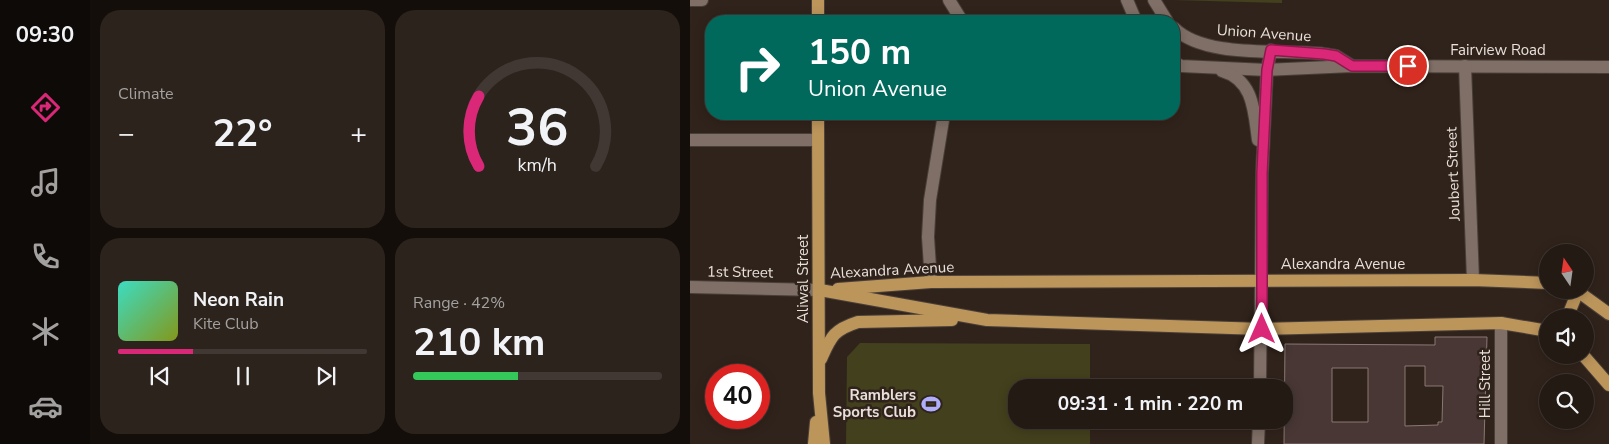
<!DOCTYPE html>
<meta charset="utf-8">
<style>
:root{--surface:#241a14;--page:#2c231d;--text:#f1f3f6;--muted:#a3a1a0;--line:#413834;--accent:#db2777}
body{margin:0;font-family:"Nunito Sans",sans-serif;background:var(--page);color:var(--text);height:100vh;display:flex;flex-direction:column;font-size:19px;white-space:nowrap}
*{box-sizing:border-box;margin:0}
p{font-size:16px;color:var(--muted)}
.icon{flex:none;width:28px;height:28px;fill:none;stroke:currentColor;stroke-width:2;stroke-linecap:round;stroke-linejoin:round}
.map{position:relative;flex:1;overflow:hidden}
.details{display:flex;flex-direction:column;gap:10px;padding:10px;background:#140e0b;width:600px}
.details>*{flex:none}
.guide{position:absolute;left:15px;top:15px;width:475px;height:105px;border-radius:20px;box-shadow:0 2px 12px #0003,0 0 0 1px var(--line);background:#00695c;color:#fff;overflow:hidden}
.needle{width:32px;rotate:347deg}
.controls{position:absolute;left:849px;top:244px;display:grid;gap:10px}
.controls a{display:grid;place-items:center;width:55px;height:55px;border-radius:50%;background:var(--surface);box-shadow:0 2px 12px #0003,0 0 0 1px var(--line);font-size:25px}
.speed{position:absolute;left:15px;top:364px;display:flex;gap:10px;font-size:25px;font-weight:700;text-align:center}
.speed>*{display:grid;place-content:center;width:65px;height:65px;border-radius:50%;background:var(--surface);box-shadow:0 2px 12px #0003,0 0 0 1px var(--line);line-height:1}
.speed .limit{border:8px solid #d22;background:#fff;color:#111}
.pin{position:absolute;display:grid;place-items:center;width:42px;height:42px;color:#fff;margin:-21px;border:2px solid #fff;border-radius:50%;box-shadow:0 1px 5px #0007}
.me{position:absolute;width:55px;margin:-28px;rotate:0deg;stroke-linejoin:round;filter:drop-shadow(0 0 4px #0008)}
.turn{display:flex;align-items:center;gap:18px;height:105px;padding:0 20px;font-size:22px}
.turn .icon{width:65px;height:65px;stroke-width:2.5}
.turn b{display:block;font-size:35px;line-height:42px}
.big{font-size:38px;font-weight:700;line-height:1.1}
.details .card{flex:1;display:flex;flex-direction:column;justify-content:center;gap:8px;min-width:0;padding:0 18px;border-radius:20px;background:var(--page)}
.details .dial{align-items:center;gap:0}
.dial svg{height:130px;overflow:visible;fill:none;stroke:var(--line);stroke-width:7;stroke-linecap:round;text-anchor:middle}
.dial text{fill:var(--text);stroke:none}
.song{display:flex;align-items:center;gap:15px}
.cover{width:60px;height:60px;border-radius:8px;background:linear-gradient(135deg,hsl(170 70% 55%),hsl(70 70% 35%))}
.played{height:5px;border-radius:2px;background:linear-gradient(90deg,var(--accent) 30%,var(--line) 30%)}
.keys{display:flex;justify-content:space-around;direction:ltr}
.heat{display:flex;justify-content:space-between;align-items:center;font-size:28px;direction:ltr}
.charge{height:8px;border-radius:4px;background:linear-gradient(90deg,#34c759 42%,var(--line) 0)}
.details .tiles{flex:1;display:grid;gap:10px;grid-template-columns:repeat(2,1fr)}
.trip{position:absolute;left:318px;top:379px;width:285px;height:50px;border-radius:20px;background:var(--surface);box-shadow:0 2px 12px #0003,0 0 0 1px var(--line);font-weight:700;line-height:50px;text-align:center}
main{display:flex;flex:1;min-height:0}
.tabs{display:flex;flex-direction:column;width:90px;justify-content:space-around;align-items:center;background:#0e0a08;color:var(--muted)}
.tabs .icon{width:35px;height:35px}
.tabs .selected{color:var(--accent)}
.tabs b{font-size:22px;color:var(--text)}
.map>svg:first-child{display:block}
</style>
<main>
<nav class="tabs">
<b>09:30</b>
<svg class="icon selected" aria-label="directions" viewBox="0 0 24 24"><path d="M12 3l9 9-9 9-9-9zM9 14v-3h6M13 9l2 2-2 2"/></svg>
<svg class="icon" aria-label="music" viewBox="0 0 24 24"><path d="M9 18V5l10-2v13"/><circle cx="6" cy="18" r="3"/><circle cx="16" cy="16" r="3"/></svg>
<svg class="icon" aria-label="phone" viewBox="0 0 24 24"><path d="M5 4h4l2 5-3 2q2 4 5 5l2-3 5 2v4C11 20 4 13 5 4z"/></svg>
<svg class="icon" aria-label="climate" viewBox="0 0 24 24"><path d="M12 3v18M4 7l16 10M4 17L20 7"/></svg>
<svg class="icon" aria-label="car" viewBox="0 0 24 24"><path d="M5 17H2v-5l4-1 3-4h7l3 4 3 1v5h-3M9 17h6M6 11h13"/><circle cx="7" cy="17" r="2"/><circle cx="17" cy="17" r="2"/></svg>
</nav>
<section class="details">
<div class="tiles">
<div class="card"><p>Climate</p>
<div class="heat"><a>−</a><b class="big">22°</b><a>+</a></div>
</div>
<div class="card dial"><svg viewBox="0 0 100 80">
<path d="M14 69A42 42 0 1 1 86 69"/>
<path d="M14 69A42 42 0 0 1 14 26" stroke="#db2777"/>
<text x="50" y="56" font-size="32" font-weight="700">36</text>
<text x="50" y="72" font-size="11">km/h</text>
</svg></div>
<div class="card">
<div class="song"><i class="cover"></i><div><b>Neon Rain</b><p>Kite Club</p></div></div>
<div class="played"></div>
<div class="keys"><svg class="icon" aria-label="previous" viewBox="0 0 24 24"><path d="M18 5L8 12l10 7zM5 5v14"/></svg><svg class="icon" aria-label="pause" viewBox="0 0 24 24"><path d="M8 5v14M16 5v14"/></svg><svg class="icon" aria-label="next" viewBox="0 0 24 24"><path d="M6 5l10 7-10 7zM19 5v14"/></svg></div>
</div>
<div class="card"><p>Range · 42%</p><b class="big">210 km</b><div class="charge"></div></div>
</div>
</section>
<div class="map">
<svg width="919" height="444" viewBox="0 0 919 444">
<rect width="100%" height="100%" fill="#30231b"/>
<g fill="#43401d">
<path d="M 481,0 L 592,0 L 592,3 L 482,0 Z"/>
<path d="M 170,343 L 400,344 L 400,387 L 326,388 L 326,420 L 400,420 L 400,444 L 156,444 L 157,357 Z"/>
</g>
<path fill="#483735" stroke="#8b7875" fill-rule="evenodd" d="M 745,337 L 797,337 L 794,444 L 594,444 L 595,344 L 745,345 ZM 715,366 L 735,366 L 735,386 L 753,386 L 752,422 L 748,422 L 748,425 L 715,426 ZM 642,368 L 678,368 L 678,422 L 642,422 Z"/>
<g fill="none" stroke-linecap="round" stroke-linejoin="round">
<g stroke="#493f39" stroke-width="14">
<g id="minor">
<path d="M 0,0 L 12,0"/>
<path d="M 259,0 L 272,21"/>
<path d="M 437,0 L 446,21"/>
<path d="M 464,0 L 477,21"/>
<path d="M 484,28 C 515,59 593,49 634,54 L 646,56 L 662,66"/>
<path d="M 484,62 L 491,66 L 577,70 L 662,66 L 919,67"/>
<path d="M 775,66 L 783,280"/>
<path d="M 532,71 C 564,80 564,112 568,140"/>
<path d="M 0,140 L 128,140"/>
<path d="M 241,282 L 238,237 L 240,200 L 254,114"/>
<path d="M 0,287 L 130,290"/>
<path d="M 570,388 L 572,173 L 577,70 L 581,50"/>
<path d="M 568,444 L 569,420"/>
<path d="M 811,444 L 811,323"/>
</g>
</g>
<g stroke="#493f39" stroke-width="14">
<g id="major">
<path d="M 128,21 L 128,0"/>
<path d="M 128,114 L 129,393 L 134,444"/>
<path d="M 148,289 L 241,282 L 783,280 L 858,283"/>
<path d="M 130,290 L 297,320 L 572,329 L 811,323 L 858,331"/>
<path d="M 886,290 L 919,314"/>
<path d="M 877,318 L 888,291"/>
<path d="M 893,355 L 919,385"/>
<path d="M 131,359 C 141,337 143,330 168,322 L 262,320"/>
<path d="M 124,444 L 126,422"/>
</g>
</g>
<use href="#minor" stroke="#7f6f66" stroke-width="12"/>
<use href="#major" stroke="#bc955b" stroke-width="12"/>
</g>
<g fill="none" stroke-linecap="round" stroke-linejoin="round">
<g stroke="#8e194d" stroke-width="12">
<path id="route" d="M 572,329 L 572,173 L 577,70 L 581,50 L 634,54 L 646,56 L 662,66 L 718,66"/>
</g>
<use href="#route" stroke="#db2777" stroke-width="9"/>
</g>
<defs>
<g id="stadium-bare" transform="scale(1.5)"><path d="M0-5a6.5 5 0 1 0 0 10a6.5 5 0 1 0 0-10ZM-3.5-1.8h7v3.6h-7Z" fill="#afaefa" stroke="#30231b" stroke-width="2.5" paint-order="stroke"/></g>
</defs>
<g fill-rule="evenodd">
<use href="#stadium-bare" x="241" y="404"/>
</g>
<g text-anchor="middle" stroke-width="5" stroke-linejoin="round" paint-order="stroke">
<g font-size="15" fill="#e9e0db" stroke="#30231b">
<text transform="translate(574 33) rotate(4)" y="5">Union Avenue</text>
<text x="808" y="55">Fairview Road</text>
<text transform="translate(763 174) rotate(-92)" y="5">Joubert Street</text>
<text x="653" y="269">Alexandra Avenue</text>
<text transform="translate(202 270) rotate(-3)" y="5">Alexandra Avenue</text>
<text transform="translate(50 272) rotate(1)" y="5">1st Street</text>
<text transform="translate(113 279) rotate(-90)" y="5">Aliwal Street</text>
<text transform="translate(795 384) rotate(-90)" y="5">Hill Street</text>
</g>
<g font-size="15" font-weight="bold" fill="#e9e0db" stroke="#30231b" text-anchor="end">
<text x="226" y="400">Ramblers<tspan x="226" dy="17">Sports Club</tspan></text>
</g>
</g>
</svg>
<div class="controls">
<a><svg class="needle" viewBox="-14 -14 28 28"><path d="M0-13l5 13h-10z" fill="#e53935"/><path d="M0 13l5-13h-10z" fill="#a3a1a0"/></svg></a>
<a><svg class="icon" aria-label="sound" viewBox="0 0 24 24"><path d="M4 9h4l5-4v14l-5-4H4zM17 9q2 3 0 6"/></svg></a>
<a><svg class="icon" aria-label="search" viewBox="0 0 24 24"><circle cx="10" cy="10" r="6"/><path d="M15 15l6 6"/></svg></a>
</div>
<div class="speed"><div class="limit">40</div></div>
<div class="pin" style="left:718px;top:66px;background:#d93025"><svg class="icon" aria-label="arrive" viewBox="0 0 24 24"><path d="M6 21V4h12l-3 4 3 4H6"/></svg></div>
<svg class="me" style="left:572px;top:329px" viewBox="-20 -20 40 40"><path d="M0-17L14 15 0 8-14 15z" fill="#db2777" stroke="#fff" stroke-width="4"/></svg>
<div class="trip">09:31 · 1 min · 220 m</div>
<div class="guide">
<div class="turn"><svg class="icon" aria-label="right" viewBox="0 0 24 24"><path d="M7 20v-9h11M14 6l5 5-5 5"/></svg><div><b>150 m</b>Union Avenue</div></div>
</div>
</div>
</main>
